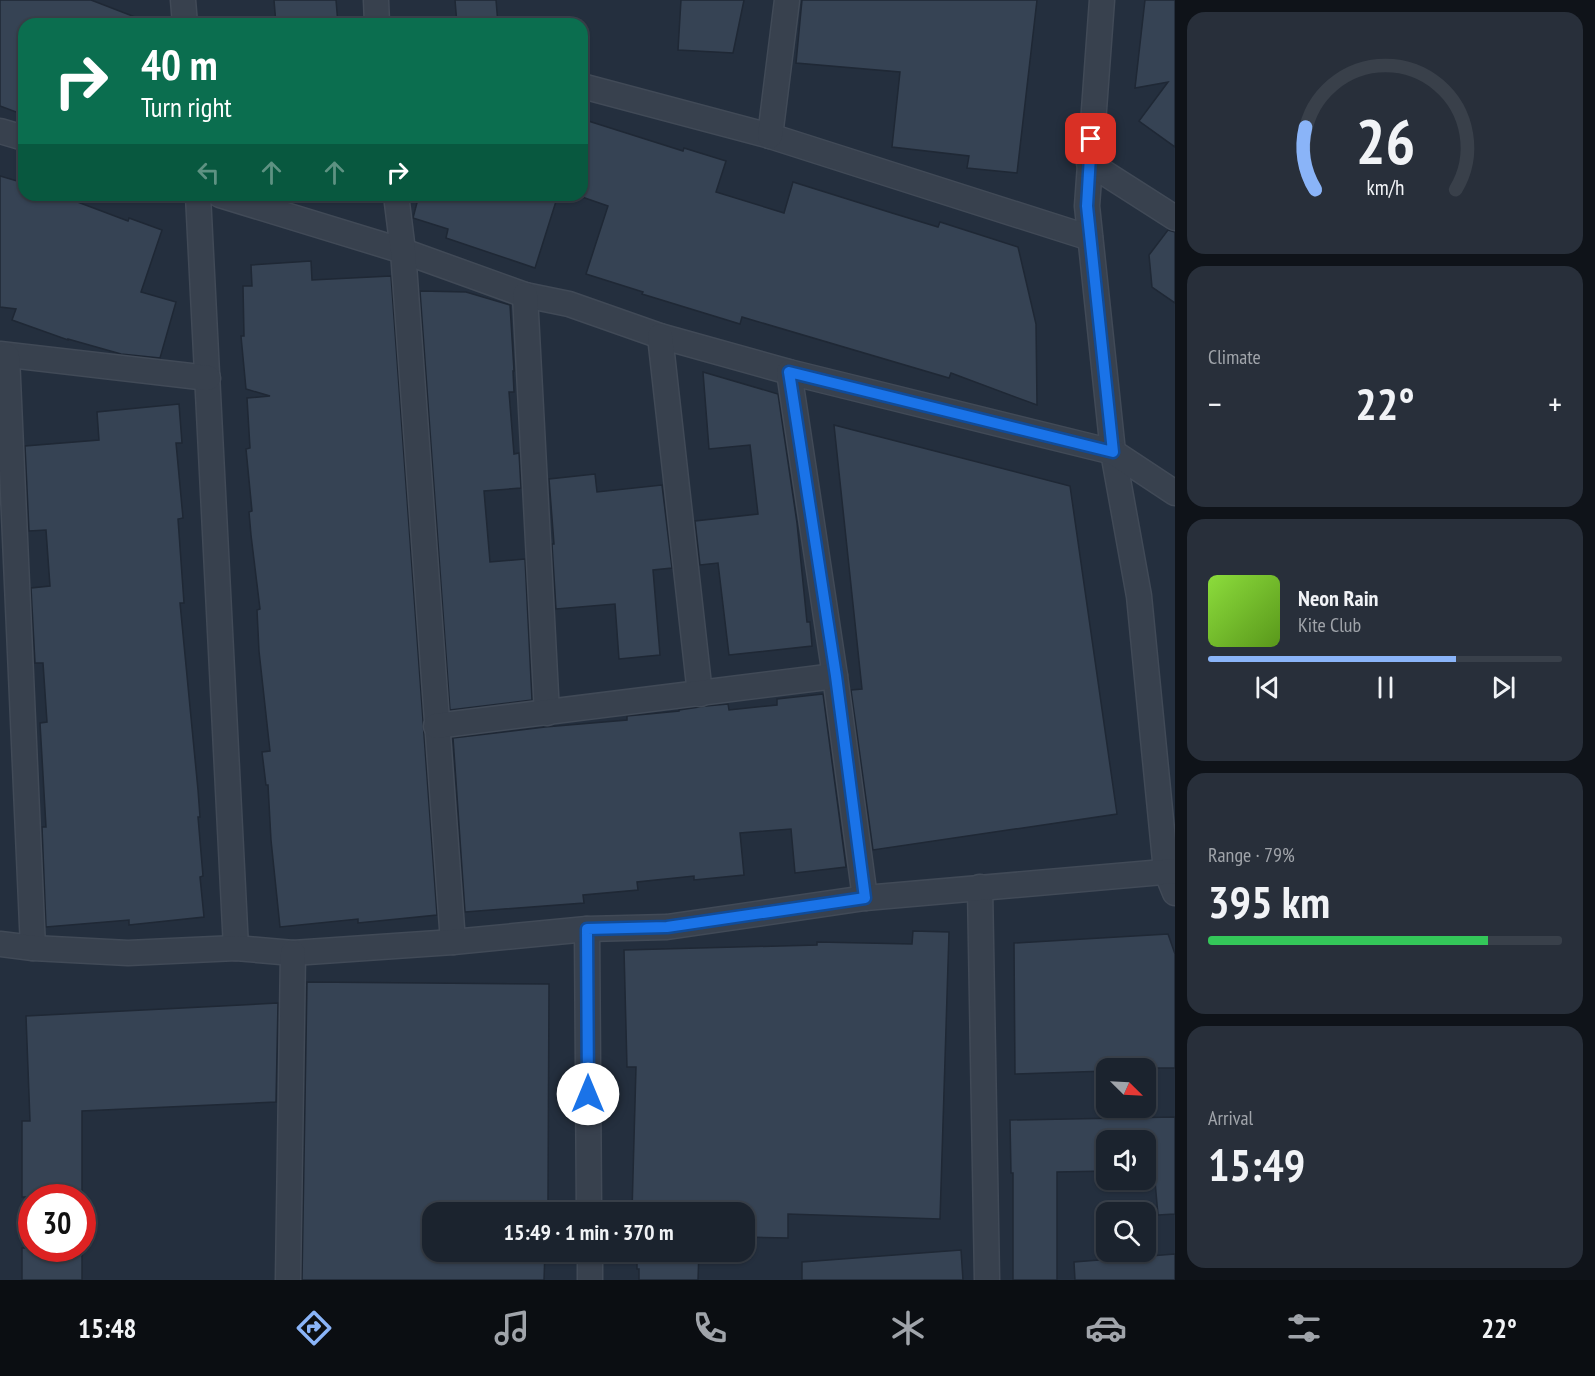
<!DOCTYPE html>
<meta charset="utf-8">
<style>
:root{--surface:#1b232e;--page:#282f3a;--text:#f1f3f6;--muted:#a0a4aa;--line:#39404a;--accent:#8ab4f8}
body{margin:0;font-family:"PT Sans Narrow",sans-serif;background:var(--page);color:var(--text);height:100vh;display:flex;flex-direction:column;font-size:22px;white-space:nowrap}
*{box-sizing:border-box;margin:0}
p{font-size:20px;color:var(--muted)}
.icon{flex:none;width:33px;height:33px;fill:none;stroke:currentColor;stroke-width:2;stroke-linecap:round;stroke-linejoin:round}
.map{position:relative;flex:1;overflow:hidden}
.drawer{display:flex;flex-direction:column;gap:12px;padding:12px;background:#0f1319;width:420px}
.drawer>*{flex:none}
.guide{position:absolute;left:18px;top:18px;width:570px;height:183px;border-radius:18px;box-shadow:0 2px 4px #0004,0 0 0 2px var(--line);background:#0b6e4f;color:#fff;overflow:hidden}
.needle{width:39px;rotate:114deg}
.fabs{position:absolute;left:1096px;top:1058px;display:grid;gap:12px}
.fabs a{display:grid;place-items:center;width:60px;height:60px;border-radius:12px;background:var(--surface);box-shadow:0 2px 4px #0004,0 0 0 2px var(--line);font-size:30px}
.speed{position:absolute;left:18px;top:1184px;display:flex;gap:12px;font-size:30px;font-weight:700;text-align:center}
.speed>*{display:grid;place-content:center;width:78px;height:78px;border-radius:50%;background:var(--surface);box-shadow:0 2px 4px #0004,0 0 0 2px var(--line);line-height:1}
.speed .limit{border:9px solid #d22;background:#fff;color:#111}
.pin{position:absolute;display:grid;place-items:center;width:51px;height:51px;color:#fff;margin:-26px;border-radius:12px;box-shadow:0 3px 9px #0006}
.me{position:absolute;width:66px;margin:-33px;rotate:0deg;stroke-linejoin:round;filter:drop-shadow(0 0 4px #0008)}
.turn{display:flex;align-items:center;gap:21px;height:126px;padding:0 24px;font-size:27px}
.turn .icon{width:78px;height:78px;stroke-width:2.5}
.turn b{display:block;font-size:42px;line-height:51px}
.lanes{display:flex;align-items:center;height:57px;padding:0 24px;background:#0003;justify-content:center;gap:30px;direction:ltr}
.lanes .off{opacity:.35}
.big{font-size:45px;font-weight:700;line-height:1.1}
.drawer .widget{flex:1;display:flex;flex-direction:column;justify-content:center;gap:9px;min-width:0;padding:0 21px;border-radius:18px;background:var(--page)}
.drawer .dial{align-items:center;gap:0}
.dial svg{height:156px;overflow:visible;fill:none;stroke:var(--line);stroke-width:7;stroke-linecap:round;text-anchor:middle}
.dial text{fill:var(--text);stroke:none}
.song{display:flex;align-items:center;gap:18px}
.cover{width:72px;height:72px;border-radius:9px;background:linear-gradient(135deg,hsl(90 70% 55%),hsl(90 70% 35%))}
.played{height:6px;border-radius:3px;background:linear-gradient(90deg,var(--accent) 70%,var(--line) 70%)}
.keys{display:flex;justify-content:space-around;direction:ltr}
.heat{display:flex;justify-content:space-between;align-items:center;font-size:33px;direction:ltr}
.charge{height:9px;border-radius:4px;background:linear-gradient(90deg,#34c759 79%,var(--line) 0)}
.trip{position:absolute;left:422px;top:1202px;width:333px;height:60px;border-radius:18px;background:var(--surface);box-shadow:0 2px 4px #0004,0 0 0 2px var(--line);font-weight:700;line-height:60px;text-align:center}
.menu{display:flex;height:96px;justify-content:space-around;align-items:center;background:#0b0e12;color:var(--muted)}
.menu .icon{width:42px;height:42px}
.menu .active{color:var(--accent)}
.menu b{font-size:27px;color:var(--text)}
main{display:flex;flex:1;min-height:0}
.map>svg:first-child{display:block}
</style>
<main>
<div class="map">
<svg width="1175" height="1280" viewBox="0 0 1175 1280">
<rect width="100%" height="100%" fill="#242f3e"/>
<g fill="#364354" stroke="#1f2835" stroke-width="1.5">
<path d="M 0,0 L 91,0 L 148,22 L 148,24 L 24,24 L 24,115 L 0,106 Z"/>
<path d="M 274,0 L 336,0 L 338,24 L 276,24 Z"/>
<path d="M 455,0 L 496,0 L 498,24 L 457,24 Z"/>
<path d="M 681,0 L 744,0 L 733,53 L 678,50 Z"/>
<path d="M 802,0 L 1037,0 L 1017,173 L 967,168 L 969,156 L 892,147 L 900,72 L 796,63 Z"/>
<path d="M 1145,0 L 1175,0 L 1175,147 L 1139,121 L 1168,82 L 1135,88 Z"/>
<path d="M 582,119 L 683,151 L 684,148 L 726,161 L 716,192 L 784,213 L 793,182 L 892,213 L 938,227 L 940,222 L 1018,247 L 1036,324 L 1037,405 L 951,373 L 949,378 L 742,317 L 740,324 L 642,294 L 643,292 L 586,274 L 608,206 L 582,197 Z"/>
<path d="M 0,176 L 24,183 L 24,195 L 59,195 L 128,221 L 129,218 L 162,230 L 141,292 L 176,302 L 160,358 L 121,354 L 68,339 L 68,340 L 12,320 L 16,309 L 0,307 Z"/>
<path d="M 419,195 L 558,195 L 535,268 L 446,238 L 448,229 L 413,218 Z"/>
<path d="M 1168,230 L 1175,232 L 1175,303 L 1152,287 L 1149,255 Z"/>
<path d="M 311,261 L 312,280 L 391,276 L 437,915 L 358,923 L 358,919 L 280,927 L 271,840 L 268,785 L 266,785 L 262,752 L 270,751 L 259,651 L 257,610 L 260,609 L 251,535 L 249,512 L 252,511 L 246,449 L 250,448 L 247,398 L 270,396 L 246,389 L 241,336 L 244,336 L 243,286 L 252,286 L 251,265 Z"/>
<path d="M 420,291 L 466,292 L 510,305 L 514,371 L 513,371 L 514,392 L 509,392 L 514,454 L 519,453 L 521,488 L 484,491 L 490,562 L 525,559 L 532,700 L 450,710 Z"/>
<path d="M 703,372 L 778,394 L 797,523 L 807,622 L 810,622 L 812,646 L 729,655 L 718,563 L 700,565 L 695,521 L 758,514 L 750,445 L 709,449 Z"/>
<path d="M 179,404 L 182,443 L 176,443 L 183,518 L 178,519 L 184,603 L 180,603 L 198,790 L 200,817 L 198,817 L 203,876 L 200,877 L 204,917 L 129,925 L 129,920 L 46,927 L 42,827 L 46,827 L 40,723 L 47,722 L 43,663 L 35,663 L 31,588 L 50,586 L 46,530 L 29,531 L 25,446 L 99,440 L 97,412 Z"/>
<path d="M 834,425 L 1070,486 L 1117,814 L 873,850 L 851,690 L 862,689 Z"/>
<path d="M 595,474 L 597,492 L 662,485 L 672,568 L 653,570 L 660,655 L 619,659 L 615,604 L 556,609 L 552,544 L 554,544 L 549,479 Z"/>
<path d="M 823,694 L 846,867 L 795,873 L 791,829 L 740,833 L 744,875 L 694,880 L 694,876 L 637,882 L 638,890 L 583,895 L 584,903 L 465,912 L 453,738 L 545,727 L 627,720 L 627,716 L 679,711 L 679,710 L 706,706 L 728,704 L 729,710 L 777,705 L 777,699 Z"/>
<path d="M 913,931 L 949,932 L 940,1219 L 788,1214 L 788,1238 L 744,1237 L 744,1212 L 632,1212 L 636,1067 L 627,1067 L 624,950 L 817,945 L 817,942 L 912,944 Z"/>
<path d="M 1168,934 L 1175,954 L 1175,1068 L 1107,1068 L 1107,1071 L 1015,1074 L 1014,943 Z"/>
<path d="M 307,982 L 549,984 L 548,1201 L 545,1201 L 545,1212 L 432,1212 L 432,1251 L 545,1251 L 544,1280 L 302,1280 Z"/>
<path d="M 278,1003 L 276,1102 L 82,1111 L 82,1197 L 22,1197 L 22,1121 L 30,1121 L 26,1016 Z"/>
<path d="M 1175,1117 L 1175,1214 L 1158,1215 L 1154,1170 L 1146,1170 L 1146,1140 L 1107,1140 L 1107,1171 L 1057,1172 L 1057,1280 L 1013,1280 L 1013,1173 L 1011,1173 L 1010,1120 Z"/>
<rect x="22" y="1248" width="60" height="32"/>
<path d="M 961,1250 L 963,1280 L 802,1280 L 802,1262 Z"/>
<path d="M 637,1251 L 699,1251 L 698,1280 L 639,1280 L 639,1269 L 637,1269 Z"/>
<path d="M 1175,1254 L 1175,1280 L 1075,1280 L 1074,1262 Z"/>
</g>
<g fill="none" stroke-linecap="round" stroke-linejoin="round">
<g stroke="#414a57" stroke-width="27">
<g id="minor">
<path d="M 183,0 L 185,24"/>
<path d="M 376,0 L 377,24"/>
<path d="M 1102,0 L 1087,206 L 1113,452 L 1139,596 L 1166,871 L 1175,893"/>
<path d="M 582,86 L 770,136 L 1090,238"/>
<path d="M 0,131 L 24,138"/>
<path d="M 770,136 L 787,0"/>
<path d="M 1089,163 L 1175,218"/>
<path d="M 198,195 L 236,948"/>
<path d="M 220,195 L 403,251 L 525,295 L 569,304 L 660,336 L 789,372 L 1113,452 L 1175,493"/>
<path d="M 396,195 L 403,251 L 453,942"/>
<path d="M 525,295 L 547,713"/>
<path d="M 660,336 L 700,694"/>
<path d="M 0,354 L 208,378"/>
<path d="M 7,356 L 33,948"/>
<path d="M 789,372 L 835,676 L 865,898"/>
<path d="M 436,726 L 835,676"/>
<path d="M 980,887 L 987,1280"/>
<path d="M 587,929 L 589,1212"/>
<path d="M 0,944 L 33,948 L 128,953 L 236,948 L 293,953 L 453,942 L 587,929 L 667,927 L 865,898 L 1175,871"/>
<path d="M 590,1251 L 590,1280"/>
<path d="M 288,1280 L 293,953"/>
</g>
</g>
<use href="#minor" stroke="#38414e" stroke-width="24"/>
</g>
<g fill="none" stroke-linecap="round" stroke-linejoin="round">
<g stroke="#114b97" stroke-width="15">
<path id="route" d="M 588,1094 L 587,929 L 667,927 L 865,898 L 836,676 L 789,372 L 1113,452 L 1087,206 L 1091,139"/>
</g>
<use href="#route" stroke="#1a73e8" stroke-width="10"/>
</g>
</svg>
<div class="fabs">
<a><svg class="needle" viewBox="-14 -14 28 28"><path d="M0-13l5 13h-10z" fill="#e53935"/><path d="M0 13l5-13h-10z" fill="#a0a4aa"/></svg></a>
<a><svg class="icon" aria-label="sound" viewBox="0 0 24 24"><path d="M4 9h4l5-4v14l-5-4H4zM17 9q2 3 0 6"/></svg></a>
<a><svg class="icon" aria-label="search" viewBox="0 0 24 24"><circle cx="10" cy="10" r="6"/><path d="M15 15l6 6"/></svg></a>
</div>
<div class="speed"><div class="limit">30</div></div>
<div class="pin" style="left:1091px;top:139px;background:#d93025"><svg class="icon" aria-label="arrive" viewBox="0 0 24 24"><path d="M6 21V4h12l-3 4 3 4H6"/></svg></div>
<svg class="me" style="left:588px;top:1094px" viewBox="-20 -20 40 40"><circle r="19" fill="#fff"/><path d="M0-13L10 11 0 6-10 11z" fill="#1a73e8"/></svg>
<div class="trip">15:49 · 1 min · 370 m</div>
<div class="guide">
<div class="turn"><svg class="icon" aria-label="right" viewBox="0 0 24 24"><path d="M7 20v-9h11M14 6l5 5-5 5"/></svg><div><b>40 m</b>Turn right</div></div>
<div class="lanes"><svg class="icon off" aria-label="left" viewBox="0 0 24 24"><path d="M17 20v-9H6M10 6l-5 5 5 5"/></svg><svg class="icon off" aria-label="ahead" viewBox="0 0 24 24"><path d="M12 20V5M6 11l6-6 6 6"/></svg><svg class="icon off" aria-label="ahead" viewBox="0 0 24 24"><path d="M12 20V5M6 11l6-6 6 6"/></svg><svg class="icon" aria-label="right" viewBox="0 0 24 24"><path d="M7 20v-9h11M14 6l5 5-5 5"/></svg></div>
</div>
</div>
<section class="drawer">
<div class="widget dial"><svg viewBox="0 0 100 80">
<path d="M14 69A42 42 0 1 1 86 69"/>
<path d="M14 69A42 42 0 0 1 9 37" stroke="#8ab4f8"/>
<text x="50" y="56" font-size="32" font-weight="700">26</text>
<text x="50" y="72" font-size="11">km/h</text>
</svg></div>
<div class="widget"><p>Climate</p>
<div class="heat"><a>−</a><b class="big">22°</b><a>+</a></div>
</div>
<div class="widget">
<div class="song"><i class="cover"></i><div><b>Neon Rain</b><p>Kite Club</p></div></div>
<div class="played"></div>
<div class="keys"><svg class="icon" aria-label="previous" viewBox="0 0 24 24"><path d="M18 5L8 12l10 7zM5 5v14"/></svg><svg class="icon" aria-label="pause" viewBox="0 0 24 24"><path d="M8 5v14M16 5v14"/></svg><svg class="icon" aria-label="next" viewBox="0 0 24 24"><path d="M6 5l10 7-10 7zM19 5v14"/></svg></div>
</div>
<div class="widget"><p>Range · 79%</p><b class="big">395 km</b><div class="charge"></div></div>
<div class="widget"><p>Arrival</p><b class="big">15:49</b></div>
</section>
</main>
<nav class="menu">
<b>15:48</b>
<svg class="icon active" aria-label="directions" viewBox="0 0 24 24"><path d="M12 3l9 9-9 9-9-9zM9 14v-3h6M13 9l2 2-2 2"/></svg>
<svg class="icon" aria-label="music" viewBox="0 0 24 24"><path d="M9 18V5l10-2v13"/><circle cx="6" cy="18" r="3"/><circle cx="16" cy="16" r="3"/></svg>
<svg class="icon" aria-label="phone" viewBox="0 0 24 24"><path d="M5 4h4l2 5-3 2q2 4 5 5l2-3 5 2v4C11 20 4 13 5 4z"/></svg>
<svg class="icon" aria-label="climate" viewBox="0 0 24 24"><path d="M12 3v18M4 7l16 10M4 17L20 7"/></svg>
<svg class="icon" aria-label="car" viewBox="0 0 24 24"><path d="M5 17H2v-5l4-1 3-4h7l3 4 3 1v5h-3M9 17h6M6 11h13"/><circle cx="7" cy="17" r="2"/><circle cx="17" cy="17" r="2"/></svg>
<svg class="icon" aria-label="filters" viewBox="0 0 24 24"><path d="M4 7h16M4 17h16"/><circle cx="9" cy="7" r="2"/><circle cx="15" cy="17" r="2"/></svg>
<b>22°</b>
</nav>
